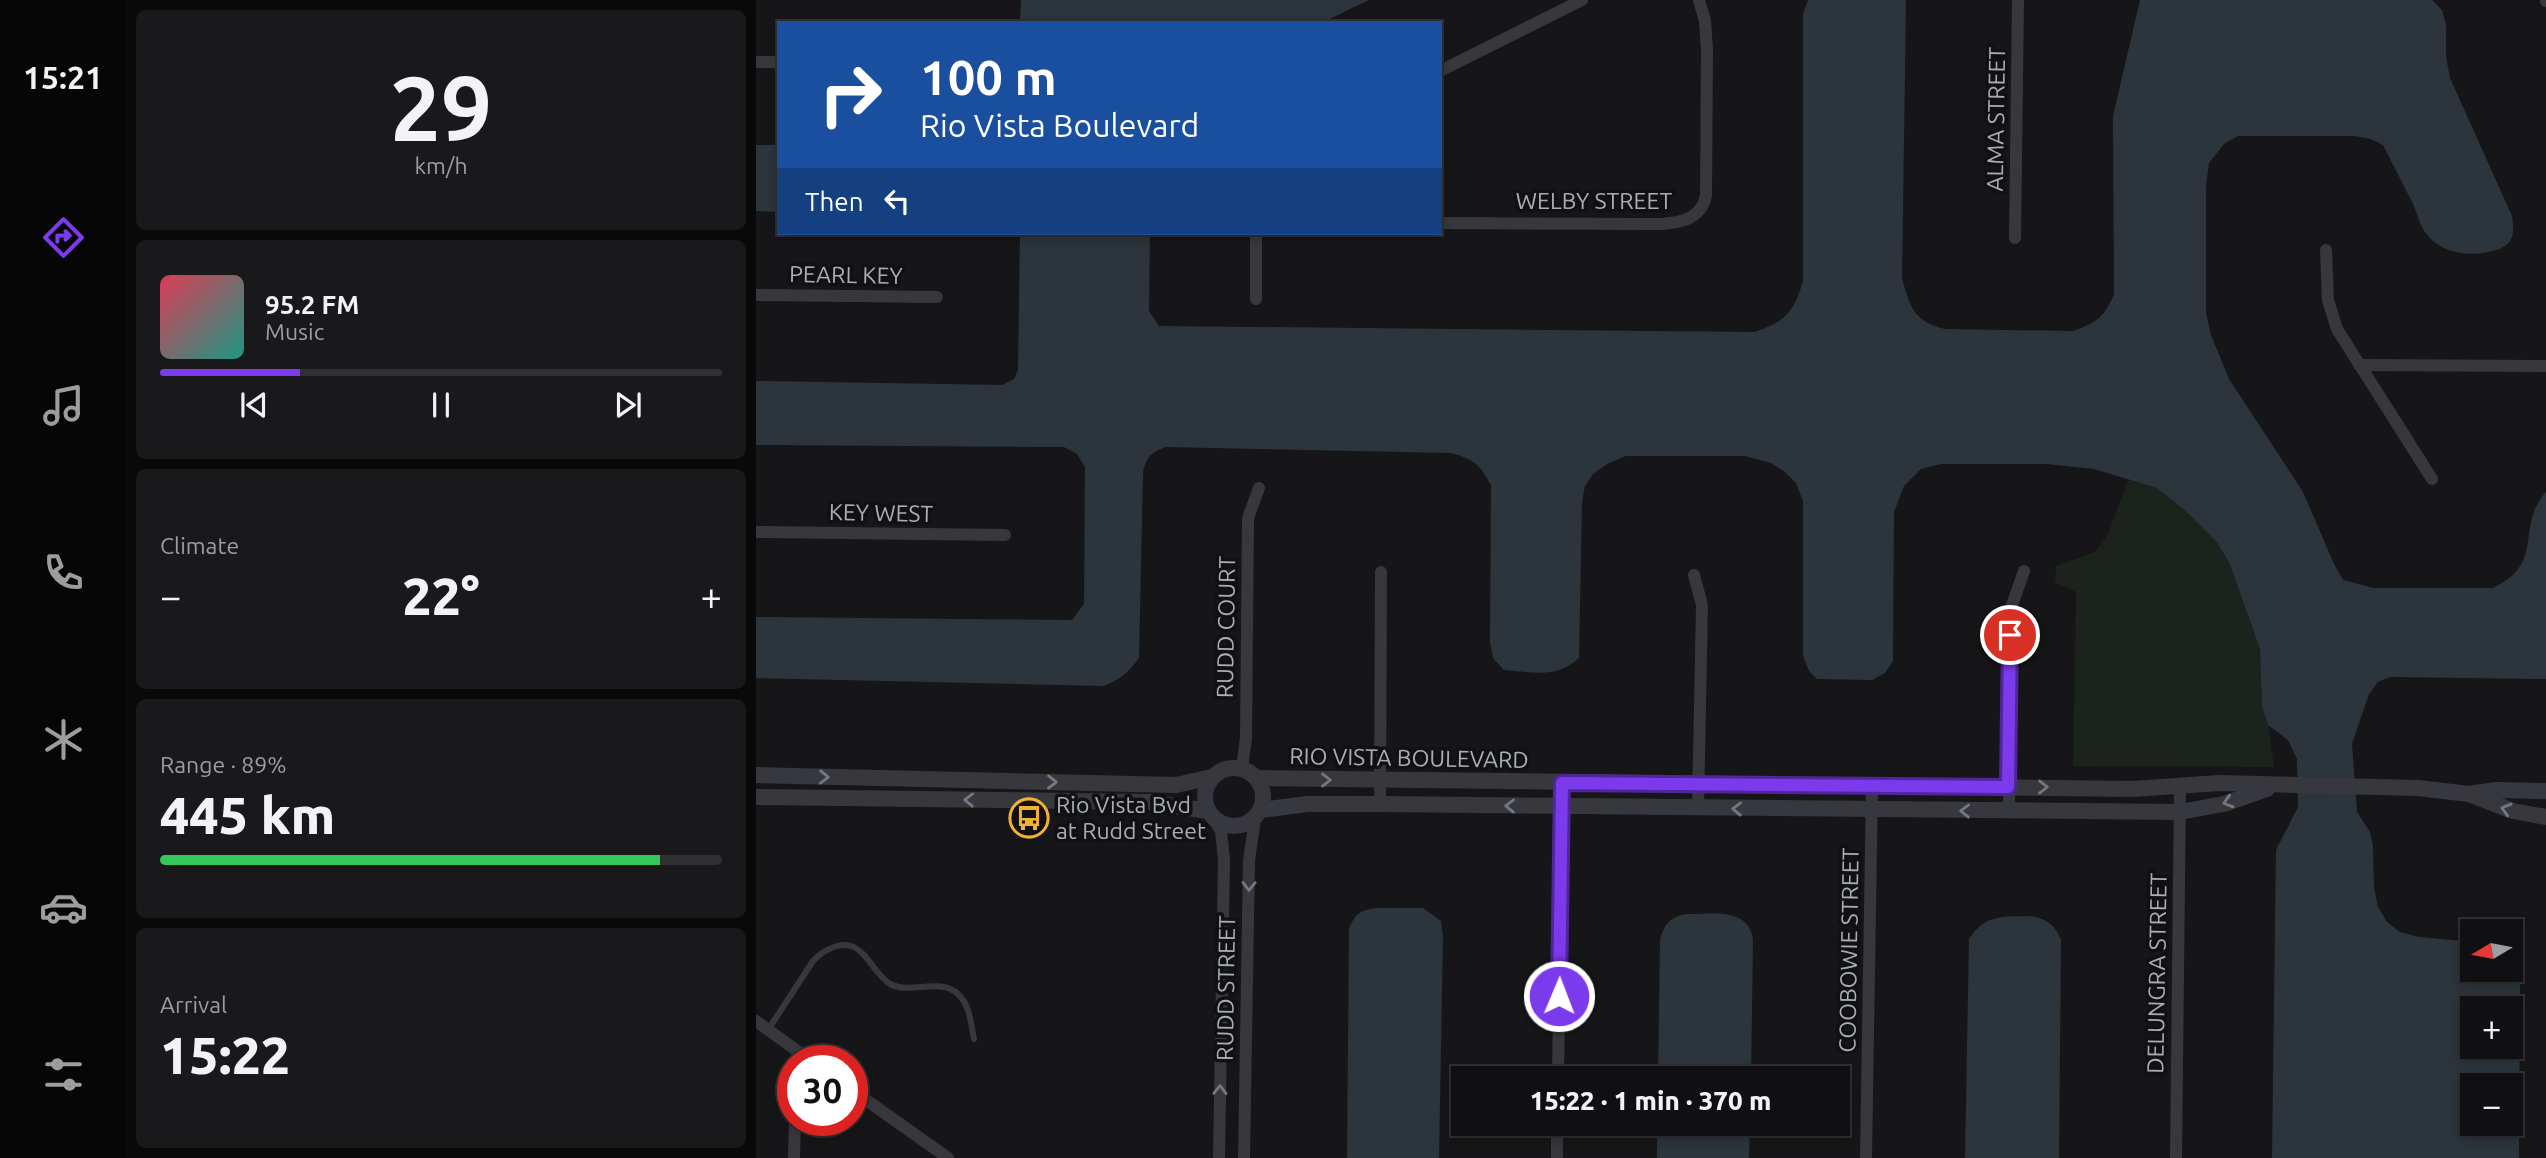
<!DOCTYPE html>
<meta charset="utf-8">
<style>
:root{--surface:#101012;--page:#19191b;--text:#f1f3f6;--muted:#9c9d9f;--line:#303032;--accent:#7c3aed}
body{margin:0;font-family:Ubuntu,sans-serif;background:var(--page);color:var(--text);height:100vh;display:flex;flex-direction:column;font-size:26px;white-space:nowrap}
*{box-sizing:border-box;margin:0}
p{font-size:23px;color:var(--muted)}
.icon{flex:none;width:38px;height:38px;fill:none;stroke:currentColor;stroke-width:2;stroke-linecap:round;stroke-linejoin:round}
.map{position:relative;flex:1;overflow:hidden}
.drawer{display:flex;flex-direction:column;gap:10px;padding:10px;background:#09090a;width:630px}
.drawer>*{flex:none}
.top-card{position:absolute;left:21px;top:21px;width:665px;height:214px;border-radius:0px;box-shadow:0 4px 10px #0003,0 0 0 2px var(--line);background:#1a4fa0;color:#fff;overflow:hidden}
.needle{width:46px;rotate:260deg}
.controls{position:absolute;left:1704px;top:919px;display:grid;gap:14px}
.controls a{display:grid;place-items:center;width:63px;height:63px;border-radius:0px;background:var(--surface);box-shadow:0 4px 10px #0003,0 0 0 2px var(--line);font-size:35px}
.speed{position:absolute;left:21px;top:1045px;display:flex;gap:14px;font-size:35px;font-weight:700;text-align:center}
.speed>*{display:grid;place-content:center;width:91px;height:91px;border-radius:50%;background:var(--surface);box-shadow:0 4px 10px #0003,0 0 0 2px var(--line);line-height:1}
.speed .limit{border:10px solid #d22;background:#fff;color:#111}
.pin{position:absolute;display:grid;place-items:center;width:60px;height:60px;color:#fff;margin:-30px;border:4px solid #fff;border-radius:50%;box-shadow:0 2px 7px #0007}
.me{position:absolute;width:77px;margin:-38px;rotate:1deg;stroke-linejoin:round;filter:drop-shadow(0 0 5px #0008)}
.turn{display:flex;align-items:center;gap:24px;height:147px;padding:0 28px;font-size:32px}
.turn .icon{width:91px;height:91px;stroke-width:2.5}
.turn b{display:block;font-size:49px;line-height:60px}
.then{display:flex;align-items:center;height:66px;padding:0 28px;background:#0003;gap:14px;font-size:26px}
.big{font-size:52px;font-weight:800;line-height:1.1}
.drawer .widget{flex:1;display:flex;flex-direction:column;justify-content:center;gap:10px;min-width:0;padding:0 24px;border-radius:10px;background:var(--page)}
.drawer .dial{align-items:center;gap:0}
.dial b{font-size:91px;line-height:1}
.song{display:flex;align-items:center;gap:21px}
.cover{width:84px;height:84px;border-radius:10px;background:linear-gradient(135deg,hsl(350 70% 55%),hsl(170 70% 35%))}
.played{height:7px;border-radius:4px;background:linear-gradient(90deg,var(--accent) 25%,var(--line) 25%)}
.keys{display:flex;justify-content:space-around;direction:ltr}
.heat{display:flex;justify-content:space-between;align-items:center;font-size:38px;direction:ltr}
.charge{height:10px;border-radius:5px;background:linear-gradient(90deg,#34c759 89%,var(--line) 0)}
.trip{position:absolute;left:695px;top:1066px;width:399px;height:70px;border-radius:0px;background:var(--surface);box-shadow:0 4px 10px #0003,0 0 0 2px var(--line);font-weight:800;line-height:70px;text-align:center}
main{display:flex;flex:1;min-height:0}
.dock{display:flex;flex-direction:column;width:126px;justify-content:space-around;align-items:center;background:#060607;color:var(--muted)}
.dock .icon{width:49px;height:49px}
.dock .active{color:var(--accent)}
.dock b{font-size:32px;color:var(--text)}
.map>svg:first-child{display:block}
</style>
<main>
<nav class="dock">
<b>15:21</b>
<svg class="icon active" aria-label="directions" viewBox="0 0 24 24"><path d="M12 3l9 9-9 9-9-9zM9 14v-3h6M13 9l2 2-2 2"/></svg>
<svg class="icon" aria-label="music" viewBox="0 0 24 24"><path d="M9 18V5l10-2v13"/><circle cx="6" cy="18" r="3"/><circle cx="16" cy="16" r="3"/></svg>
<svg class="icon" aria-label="phone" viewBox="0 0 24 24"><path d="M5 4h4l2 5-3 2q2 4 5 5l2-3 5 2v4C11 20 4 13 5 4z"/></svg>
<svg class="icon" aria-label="climate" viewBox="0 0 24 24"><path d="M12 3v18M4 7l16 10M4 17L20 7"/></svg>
<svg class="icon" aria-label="car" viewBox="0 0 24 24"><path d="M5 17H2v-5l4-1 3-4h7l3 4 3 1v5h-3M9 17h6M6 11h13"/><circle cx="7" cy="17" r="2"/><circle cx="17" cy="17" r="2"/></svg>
<svg class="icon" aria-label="filters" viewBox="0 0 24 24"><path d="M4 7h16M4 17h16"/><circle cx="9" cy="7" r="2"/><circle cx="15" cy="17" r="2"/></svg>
</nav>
<section class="drawer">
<div class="widget dial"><b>29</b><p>km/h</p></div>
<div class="widget">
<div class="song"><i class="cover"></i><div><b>95.2 FM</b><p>Music</p></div></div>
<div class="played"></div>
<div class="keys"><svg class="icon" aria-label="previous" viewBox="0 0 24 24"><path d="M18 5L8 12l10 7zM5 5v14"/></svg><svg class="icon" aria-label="pause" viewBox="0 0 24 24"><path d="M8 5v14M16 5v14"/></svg><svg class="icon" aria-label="next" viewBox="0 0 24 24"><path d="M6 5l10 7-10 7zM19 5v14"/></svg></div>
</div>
<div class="widget"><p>Climate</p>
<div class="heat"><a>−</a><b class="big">22°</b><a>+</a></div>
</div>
<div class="widget"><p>Range · 89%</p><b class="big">445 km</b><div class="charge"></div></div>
<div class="widget"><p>Arrival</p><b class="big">15:22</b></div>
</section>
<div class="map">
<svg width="1790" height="1158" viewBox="0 0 1790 1158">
<rect width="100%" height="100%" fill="#161618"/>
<path fill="#1c231d" d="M 1372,480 L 1401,488 L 1432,513 L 1460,541 L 1473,562 L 1504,649 L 1506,707 L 1512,725 L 1518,767 L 1317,766 L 1320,592 L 1299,582 L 1300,566 L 1339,552 L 1351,537 Z"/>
<g fill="#2c353c" fill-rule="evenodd">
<path d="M 265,0 L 613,0 L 565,23 L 264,23 Z"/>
<path d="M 1052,0 L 1150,0 L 1146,279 C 1155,308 1157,321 1189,329 L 1317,331 C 1340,323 1349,317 1358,294 L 1357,116 L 1384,0 L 1676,0 L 1686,10 L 1690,25 L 1690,57 L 1694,78 L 1756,216 C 1758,232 1759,245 1740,250 C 1714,258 1682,254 1667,229 C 1663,222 1661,212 1657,204 C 1647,184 1637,165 1627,145 L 1615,139 L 1599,136 L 1482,136 L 1468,144 L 1453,163 L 1450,186 L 1450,313 L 1455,335 L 1473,379 L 1547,492 L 1578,564 L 1587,580 L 1617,588 L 1737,588 C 1790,564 1759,525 1790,492 L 1790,679 L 1634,677 L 1622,682 L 1613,694 L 1596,744 L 1601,812 L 1614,832 L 1617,846 L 1618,887 L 1622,907 L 1631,922 L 1644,932 L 1663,937 L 1717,942 L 1717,970 L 1755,970 L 1755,954 L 1760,959 L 1764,973 L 1763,1158 L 1516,1158 L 1520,850 L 1542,807 L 1541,759 L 1532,740 L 1512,725 L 1506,707 L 1504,649 L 1473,562 L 1460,541 L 1432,513 L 1401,488 L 1338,469 L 1291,464 L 1185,464 L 1165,469 L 1148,486 L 1138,512 L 1137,661 L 1129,673 L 1116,680 L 1061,679 L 1053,671 L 1047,656 L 1047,501 L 1040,483 L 1029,472 L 1015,463 L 989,456 L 870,456 L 851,464 L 837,474 L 829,486 L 826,502 L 823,658 C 800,679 777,672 748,670 L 737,658 L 734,642 L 735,485 C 724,465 718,459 695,453 L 410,447 C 395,452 390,457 387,473 L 383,658 C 373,672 364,680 347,686 L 0,678 L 0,617 L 316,620 L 328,604 L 329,467 L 321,454 L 308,447 L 0,445 L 0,381 L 246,385 L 258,379 L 262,370 L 264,233 L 394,233 L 393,311 L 403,326 L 999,332 C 1030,321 1038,312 1047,281 L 1047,14 ZM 1717,1008 L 1755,1008 L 1755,1046 L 1717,1046 ZM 1717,1085 L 1755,1085 L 1755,1124 L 1717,1124 Z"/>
<path d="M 0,145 L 23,145 L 23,212 L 0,211 Z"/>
<path d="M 621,908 L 667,908 L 685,921 L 687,936 L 683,1158 L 591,1158 L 593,929 C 599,913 605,910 621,908 Z"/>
<path d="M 930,914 C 956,915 991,906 997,939 L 995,1078 L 902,1078 L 904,940 C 909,923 913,918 930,914 Z"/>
<path d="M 1276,916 C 1292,920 1299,925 1305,940 L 1303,1158 L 1209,1158 L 1213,939 C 1230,913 1248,917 1276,916 Z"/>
<path d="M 901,1124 L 994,1124 L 993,1158 L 901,1158 Z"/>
</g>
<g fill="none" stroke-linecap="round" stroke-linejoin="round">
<path stroke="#37383d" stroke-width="6" d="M 12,1030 L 57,961 C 65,952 82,942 95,946 C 111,951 119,975 134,984 C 154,995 184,977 202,994 C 214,1005 215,1024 218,1039"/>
<g stroke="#37383d" stroke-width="12">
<path d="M 1790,0 L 1790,1"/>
<path d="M 0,62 L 23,62"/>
<path d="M 684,71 L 826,0"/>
<path d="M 684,223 L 904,224 C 924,223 945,219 950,196 L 951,50 L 949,21 L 943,0"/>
<path d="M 500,233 L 500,299"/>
<path d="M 1259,238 L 1262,0"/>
<path d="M 1570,250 L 1572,300 L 1581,329 L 1676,479"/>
<path d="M 0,295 L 181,297"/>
<path d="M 1603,365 L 1790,366"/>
<path d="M 0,532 L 249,535"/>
<path d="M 938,575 L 946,605 L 942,808"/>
<path d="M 486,768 L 490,738 L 492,518 L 503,488"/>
<path d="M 624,804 L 625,572"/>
<path d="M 1253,812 L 1255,608 L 1268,571"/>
<path d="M 459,821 L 465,831 L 468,860 L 463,1158"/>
<path d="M 0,1021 L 54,1060"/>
<path d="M 802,1078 L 806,783"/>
<path d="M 96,1090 L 192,1158"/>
<path d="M 38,1158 L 39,1120"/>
<path d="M 488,1158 L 493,860 L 499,819"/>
<path d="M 801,1158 L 801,1124"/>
<path d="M 1110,1158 L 1116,786"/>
<path d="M 1420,1158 L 1424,788"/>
</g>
<g stroke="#37383d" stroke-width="16">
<circle cx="478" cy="797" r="29"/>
<path d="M 0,775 L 420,785 L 456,777"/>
<path d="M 502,778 L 1376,789 L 1464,783 L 1662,788 L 1713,794 L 1740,790 L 1790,791"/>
<path d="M 1713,794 L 1757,811 L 1790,817"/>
<path d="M 0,797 L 393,802 L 452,811"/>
<path d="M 505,810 L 551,804 L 624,804 L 1424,812 L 1468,804 L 1511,789"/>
</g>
</g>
<defs><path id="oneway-chevron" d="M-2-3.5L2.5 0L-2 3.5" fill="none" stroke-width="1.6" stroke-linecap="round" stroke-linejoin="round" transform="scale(1.75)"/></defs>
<g stroke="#757881">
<use href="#oneway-chevron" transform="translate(68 777) rotate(1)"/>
<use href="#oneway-chevron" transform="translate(570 780)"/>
<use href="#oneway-chevron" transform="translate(296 782) rotate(1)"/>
<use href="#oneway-chevron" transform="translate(1287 787)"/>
<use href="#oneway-chevron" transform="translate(213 800) rotate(-179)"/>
<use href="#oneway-chevron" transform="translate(1472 802) rotate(164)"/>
<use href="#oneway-chevron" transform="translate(754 806) rotate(-179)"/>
<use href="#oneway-chevron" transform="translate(981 809) rotate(-179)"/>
<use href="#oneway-chevron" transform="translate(1750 809) rotate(-164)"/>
<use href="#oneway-chevron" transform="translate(1209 811) rotate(-179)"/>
<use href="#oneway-chevron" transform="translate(493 886) rotate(91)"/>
<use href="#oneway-chevron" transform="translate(464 1090) rotate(-89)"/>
</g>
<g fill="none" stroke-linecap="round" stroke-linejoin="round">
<g stroke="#51269a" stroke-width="18">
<path id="route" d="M 803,996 L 806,783 L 1252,787 L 1254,635"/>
</g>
<use href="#route" stroke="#7c3aed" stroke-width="12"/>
</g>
<defs>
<g id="bus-ring" transform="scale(2.0125)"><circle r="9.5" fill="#111113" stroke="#f2b134" stroke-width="1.5"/><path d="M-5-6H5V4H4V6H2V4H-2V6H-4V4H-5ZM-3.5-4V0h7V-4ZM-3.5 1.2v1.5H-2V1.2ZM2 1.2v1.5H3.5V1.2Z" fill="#f2b134"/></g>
</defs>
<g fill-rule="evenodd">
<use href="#bus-ring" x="273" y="818"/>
</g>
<g text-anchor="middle" stroke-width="7" stroke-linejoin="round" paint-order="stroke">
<g font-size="23" fill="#a8adb8" stroke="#111113">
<text transform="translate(1240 119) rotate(-89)" y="8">ALMA STREET</text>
<text x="838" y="209">WELBY STREET</text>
<text transform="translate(90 275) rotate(1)" y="8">PEARL KEY</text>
<text transform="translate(125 513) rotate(1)" y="8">KEY WEST</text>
<text transform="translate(470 627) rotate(-89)" y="8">RUDD COURT</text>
<text transform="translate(653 758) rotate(1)" y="8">RIO VISTA BOULEVARD</text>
<text transform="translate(1093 950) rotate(-89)" y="8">COOBOWIE STREET</text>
<text transform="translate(1401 973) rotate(-89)" y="8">DELUNGRA STREET</text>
<text transform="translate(470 988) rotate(-89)" y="8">RUDD STREET</text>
</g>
<g font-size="23" fill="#a8adb8" stroke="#111113" text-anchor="start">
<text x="300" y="813">Rio Vista Bvd<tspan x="300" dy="26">at Rudd Street</tspan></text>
</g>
</g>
</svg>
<div class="controls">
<a><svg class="needle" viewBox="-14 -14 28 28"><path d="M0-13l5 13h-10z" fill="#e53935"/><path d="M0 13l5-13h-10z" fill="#9c9d9f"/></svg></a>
<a>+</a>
<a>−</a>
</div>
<div class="speed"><div class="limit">30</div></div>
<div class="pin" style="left:1254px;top:635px;background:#d93025"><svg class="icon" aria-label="arrive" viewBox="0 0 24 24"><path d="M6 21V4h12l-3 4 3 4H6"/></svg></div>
<svg class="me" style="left:803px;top:996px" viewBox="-20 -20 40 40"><circle r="17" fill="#7c3aed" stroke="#fff" stroke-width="3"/><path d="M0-11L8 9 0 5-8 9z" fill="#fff"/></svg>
<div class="trip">15:22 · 1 min · 370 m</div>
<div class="top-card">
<div class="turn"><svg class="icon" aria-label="right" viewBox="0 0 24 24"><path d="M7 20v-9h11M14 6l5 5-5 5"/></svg><div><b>100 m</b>Rio Vista Boulevard</div></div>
<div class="then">Then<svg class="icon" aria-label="left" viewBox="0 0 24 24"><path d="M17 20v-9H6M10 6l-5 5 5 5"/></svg></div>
</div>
</div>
</main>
